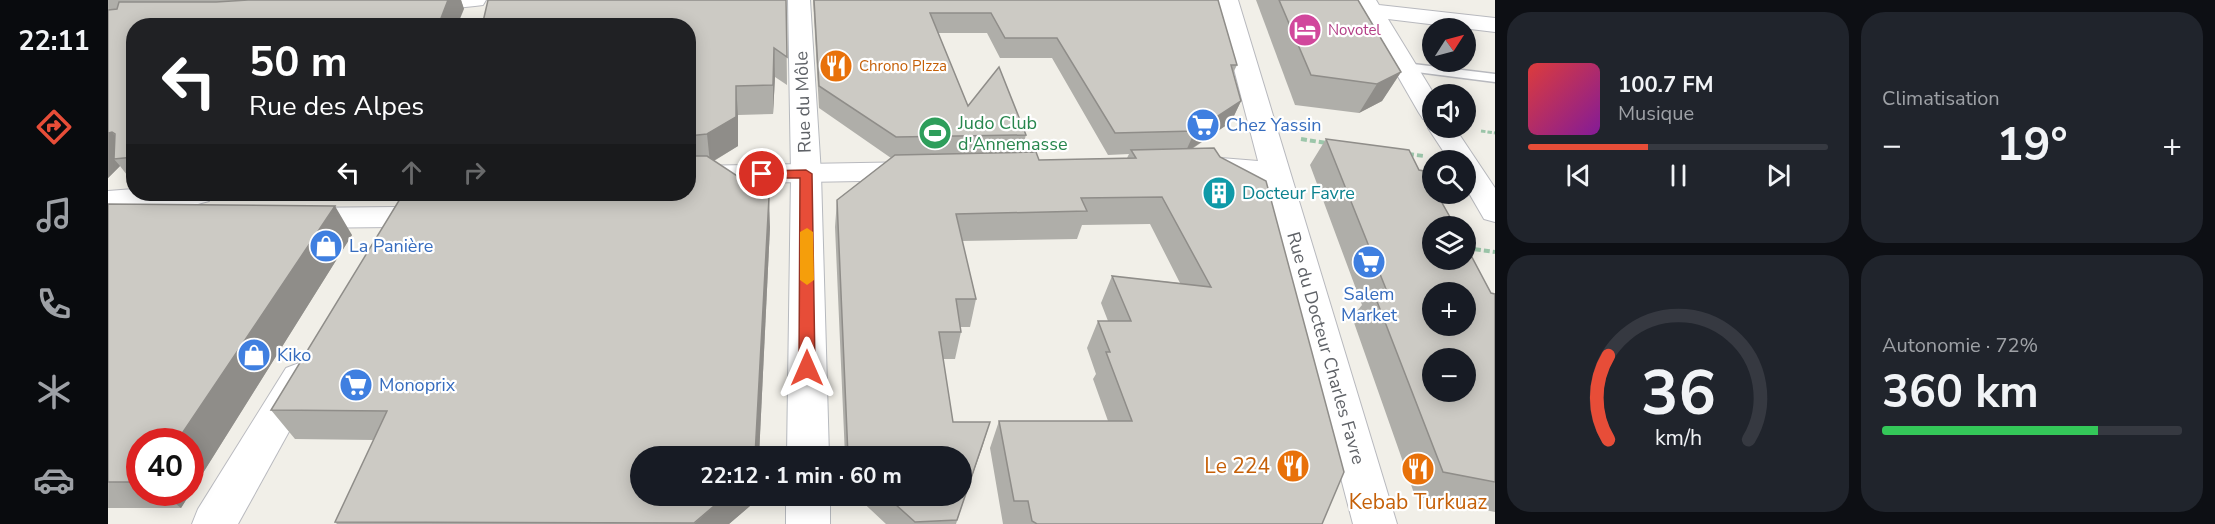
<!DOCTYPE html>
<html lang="fr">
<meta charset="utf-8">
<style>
:root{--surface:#171b24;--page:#20242c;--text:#f1f3f6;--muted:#9ea1a6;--line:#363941;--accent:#e74d38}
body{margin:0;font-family:"Nunito Sans",sans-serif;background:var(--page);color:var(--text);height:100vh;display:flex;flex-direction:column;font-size:22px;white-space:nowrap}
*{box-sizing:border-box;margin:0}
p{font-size:20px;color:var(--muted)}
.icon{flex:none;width:33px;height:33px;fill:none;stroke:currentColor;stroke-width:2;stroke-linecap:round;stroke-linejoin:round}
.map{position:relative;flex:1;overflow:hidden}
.side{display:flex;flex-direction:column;gap:12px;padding:12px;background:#0d0f14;width:720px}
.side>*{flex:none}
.hud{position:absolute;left:18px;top:18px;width:570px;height:183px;border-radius:24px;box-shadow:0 3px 15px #0003;background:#202124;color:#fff;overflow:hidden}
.needle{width:39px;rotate:54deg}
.tools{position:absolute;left:1314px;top:18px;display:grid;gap:12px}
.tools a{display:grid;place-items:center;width:54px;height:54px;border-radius:50%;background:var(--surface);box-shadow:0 3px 15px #0003;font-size:30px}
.speed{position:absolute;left:18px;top:428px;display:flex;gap:12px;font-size:30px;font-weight:700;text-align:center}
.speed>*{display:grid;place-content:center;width:78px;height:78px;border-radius:50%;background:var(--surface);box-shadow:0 3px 15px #0003;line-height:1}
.speed .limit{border:9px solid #d22;background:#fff;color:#111}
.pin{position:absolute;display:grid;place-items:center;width:51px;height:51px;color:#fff;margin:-26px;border:3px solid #fff;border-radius:50%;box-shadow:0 2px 6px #0007}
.me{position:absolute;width:66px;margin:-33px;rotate:0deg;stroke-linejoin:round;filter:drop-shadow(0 0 4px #0008)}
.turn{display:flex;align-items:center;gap:21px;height:126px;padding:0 24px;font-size:27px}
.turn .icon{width:78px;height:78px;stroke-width:2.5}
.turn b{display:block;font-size:42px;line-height:51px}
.lanes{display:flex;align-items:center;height:57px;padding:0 24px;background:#0003;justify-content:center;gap:30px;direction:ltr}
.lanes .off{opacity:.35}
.big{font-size:45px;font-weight:700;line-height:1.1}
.side .tile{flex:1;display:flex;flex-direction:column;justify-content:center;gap:9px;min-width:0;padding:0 21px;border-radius:24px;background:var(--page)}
.side .dial{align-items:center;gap:0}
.dial svg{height:156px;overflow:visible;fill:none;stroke:var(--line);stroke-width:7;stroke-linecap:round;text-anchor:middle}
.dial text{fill:var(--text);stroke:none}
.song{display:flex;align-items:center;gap:18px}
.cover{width:72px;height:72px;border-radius:9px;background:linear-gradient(135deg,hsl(0 70% 55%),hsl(290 70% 35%))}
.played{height:6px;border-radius:3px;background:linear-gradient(90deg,var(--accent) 40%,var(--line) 40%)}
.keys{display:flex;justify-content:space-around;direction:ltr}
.heat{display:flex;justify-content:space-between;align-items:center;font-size:33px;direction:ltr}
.charge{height:9px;border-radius:4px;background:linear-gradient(90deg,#34c759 72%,var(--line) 0)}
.side .tiles{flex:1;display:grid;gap:12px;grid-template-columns:repeat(2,1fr)}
.trip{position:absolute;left:522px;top:446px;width:342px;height:60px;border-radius:30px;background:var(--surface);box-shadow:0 3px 15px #0003;font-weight:700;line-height:60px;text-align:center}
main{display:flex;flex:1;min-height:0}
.tab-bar{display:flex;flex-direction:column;width:108px;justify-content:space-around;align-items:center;background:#090b0e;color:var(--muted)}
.tab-bar .icon{width:42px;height:42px}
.tab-bar .selected{color:var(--accent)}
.tab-bar b{font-size:27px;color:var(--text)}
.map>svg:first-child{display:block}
</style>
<main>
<nav class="tab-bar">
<b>22:11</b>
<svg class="icon selected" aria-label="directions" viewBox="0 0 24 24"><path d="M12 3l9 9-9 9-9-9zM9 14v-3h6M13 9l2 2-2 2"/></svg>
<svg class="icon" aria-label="music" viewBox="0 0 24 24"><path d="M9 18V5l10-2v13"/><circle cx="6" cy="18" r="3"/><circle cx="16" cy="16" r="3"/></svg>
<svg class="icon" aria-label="phone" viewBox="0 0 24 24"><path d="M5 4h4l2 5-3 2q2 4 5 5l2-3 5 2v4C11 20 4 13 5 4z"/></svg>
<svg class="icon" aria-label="climate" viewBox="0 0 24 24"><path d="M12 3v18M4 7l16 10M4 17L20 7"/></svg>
<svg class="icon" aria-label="car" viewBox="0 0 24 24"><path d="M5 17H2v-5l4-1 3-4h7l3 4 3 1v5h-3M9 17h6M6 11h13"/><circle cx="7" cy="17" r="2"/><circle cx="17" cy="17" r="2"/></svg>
</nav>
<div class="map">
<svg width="1387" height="524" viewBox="0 0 1387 524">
<rect width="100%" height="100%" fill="#f1efe8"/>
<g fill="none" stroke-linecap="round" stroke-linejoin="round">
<g stroke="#b8b9be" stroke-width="3">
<path id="lane" d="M 1297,63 L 1387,74 L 1387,82 L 1293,70 L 1293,64 Z"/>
</g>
<g stroke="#b8b9be" stroke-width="2">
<g id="street">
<path d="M 303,0 L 378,0 L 375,5 L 367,6 L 309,12 L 301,10 L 298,5 Z"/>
<path d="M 1108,0 L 1130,0 L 1289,524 L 1245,524 L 1155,180 L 1088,174 L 1078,171 L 1074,165 L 1078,159 L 1088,156 L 1150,161 Z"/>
<path d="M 1246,0 L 1268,0 L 1271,5 L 1387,18 L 1387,32 L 1280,19 L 1326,94 L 1324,121 L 1315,119 L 1311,113 Z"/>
<path d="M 1324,122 L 1324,128 L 1347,128 L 1387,188 L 1387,222 L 1376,219 L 1358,188 L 1358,160 L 1341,160 L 1320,128 Z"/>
<path d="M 809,162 L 819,165 L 824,171 L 819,177 L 809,180 L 580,184 L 580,166 Z"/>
<path d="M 26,189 L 26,194 L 105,194 L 101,201 L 90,204 L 0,211 L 0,191 Z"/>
<path d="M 286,207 L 297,210 L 302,217 L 297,224 L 286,227 L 188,228 L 177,225 L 172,218 L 177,211 L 188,208 Z"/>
<path d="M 191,363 L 204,368 L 210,379 L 130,524 L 84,524 L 90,509 L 178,368 Z"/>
</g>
</g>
<g stroke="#b6b9be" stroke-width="2">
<g id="secondary">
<path d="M 680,0 L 702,0 L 713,174 L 721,456 L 679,456 L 683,174 Z"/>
<rect x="678" y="495" width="44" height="29"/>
</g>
</g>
<path stroke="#9cc6aa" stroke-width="3" stroke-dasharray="4.5 2" stroke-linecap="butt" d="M 1373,131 L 1387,133"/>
<g stroke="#9cc6aa" stroke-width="4" stroke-dasharray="6 3" stroke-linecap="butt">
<path d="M 1193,139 L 1218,143"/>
<path d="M 1300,154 L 1316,156"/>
<path d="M 1358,248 L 1387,252"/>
</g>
<use href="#lane" fill="#fff" fill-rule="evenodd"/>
<use href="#street" fill="#fff" fill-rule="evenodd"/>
<use href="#secondary" fill="#fff" fill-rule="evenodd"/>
</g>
<g fill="#afaea9" fill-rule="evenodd">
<path d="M 0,0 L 353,0 L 356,9 L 26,26 L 26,184 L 12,166 L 0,178 Z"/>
<path d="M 678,0 L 679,85 L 667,77 L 665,114 L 630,115 L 630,146 L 606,161 L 662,227 L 651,456 L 532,456 L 649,500 L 621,524 L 229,524 L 227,522 L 266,440 L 187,439 L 163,410 L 580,194 L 580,26 Z"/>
<path d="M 705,0 L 1110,0 L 1129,65 L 1125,73 L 1133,101 L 1123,122 L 1084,149 L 1214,524 L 895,524 L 882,448 L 891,421 L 1000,421 L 985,379 L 988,374 L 979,348 L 990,321 L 1000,321 L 993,303 L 1004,276 L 1072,283 L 1042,224 L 974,225 L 969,239 L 854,241 L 868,299 L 862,327 L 852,327 L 853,332 L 847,359 L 835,359 L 845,422 L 882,422 L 848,524 L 778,524 L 747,495 L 854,495 L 854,456 L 737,456 L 727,227 L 729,200 L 783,158 L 711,108 ZM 830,33 L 879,33 L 892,58 L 944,58 L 1000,155 L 1021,154 L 1019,158 L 931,160 L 913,152 L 918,135 L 860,106 Z"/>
<path d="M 1148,0 L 1250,0 L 1293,72 L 1274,101 L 1251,113 L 1187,105 Z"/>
<path d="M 1218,139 L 1311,170 L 1383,293 L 1387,294 L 1387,512 L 1307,496 L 1244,317 L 1254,305 L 1202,165 Z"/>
<path d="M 0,204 L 244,235 L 73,508 L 0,508 ZM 32,441 L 82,492 L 32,492 Z"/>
</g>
<g fill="#8f8d89">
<path d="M 340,0 L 353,0 L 356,9 L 349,26 L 330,26 Z"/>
<path d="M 666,48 L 667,77 L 665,114 L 665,85 Z"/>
<path d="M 1293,72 L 1274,101 L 1251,113 L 1269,84 Z"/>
<path d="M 628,86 L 630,115 L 630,146 L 602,163 L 599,134 Z"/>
<path d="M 1133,101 L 1123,122 L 1077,153 L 1087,131 Z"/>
<path d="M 4,132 L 23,157 L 6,159 L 12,166 L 0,178 L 0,133 Z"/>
<path d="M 661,197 L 662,227 L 651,456 L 647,456 Z"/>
<path d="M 227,206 L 244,235 L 73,508 L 53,492 L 82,492 L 82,441 L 69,441 Z"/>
<path d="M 882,422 L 874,448 L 847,524 Z"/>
<path d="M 619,495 L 649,495 L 649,500 L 621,524 L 586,524 Z"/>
</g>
<g fill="#cccac4" stroke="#8f8d89" stroke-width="1.5" fill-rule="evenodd">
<path d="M 140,0 L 340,0 L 330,26 L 26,26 L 26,157 L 6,159 L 7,134 L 4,132 L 0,133 L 0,10 L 9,9 L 11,2 L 108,2 Z"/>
<path d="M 380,0 L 678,0 L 679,57 L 666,48 L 665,85 L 628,86 L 628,117 L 599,134 L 580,136 L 580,26 L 374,26 Z"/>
<path d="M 706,0 L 1110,0 L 1129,65 L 1123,65 L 1133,101 L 1087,131 L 1007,133 L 949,38 L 897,38 L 883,13 L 822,13 L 860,106 L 891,67 L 918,135 L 788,137 L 711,86 Z"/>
<path d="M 1171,0 L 1250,0 L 1293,72 L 1269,84 L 1203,75 Z"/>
<path d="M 1218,139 L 1301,150 L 1311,170 L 1316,171 L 1324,186 L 1324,194 L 1329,194 L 1347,226 L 1324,226 L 1324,260 L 1358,260 L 1358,246 L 1383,293 L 1387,294 L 1387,482 L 1335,472 L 1265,291 L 1280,294 ZM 1324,292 L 1358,292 L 1358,326 L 1324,326 ZM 1324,358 L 1358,358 L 1358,392 L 1324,392 Z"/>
<path d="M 1106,148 L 1112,157 L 1158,181 L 1236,472 L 1214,524 L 929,524 L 924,521 L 920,501 L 906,501 L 891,421 L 1024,421 L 998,352 L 1002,352 L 990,321 L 1023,321 L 1004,276 L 1103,287 L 1054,197 L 973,198 L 979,211 L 848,214 L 868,299 L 848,299 L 853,332 L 831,332 L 845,422 L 882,422 L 849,520 L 807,522 L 777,495 L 854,495 L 854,456 L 740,456 L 729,200 L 787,155 L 928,152 L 931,160 L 1028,158 L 1023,150 Z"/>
<path d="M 580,156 L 599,156 L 661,197 L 647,456 L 532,456 L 532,495 L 619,495 L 586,523 L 227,522 L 279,411 L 163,410 L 295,194 L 580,194 Z"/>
<path d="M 0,204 L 227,206 L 69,441 L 32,441 L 32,482 L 0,482 Z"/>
</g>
<path fill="#e74d38" stroke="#963224" stroke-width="1.5" d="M 698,170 L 704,174 L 707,368 L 699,375 L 691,368 L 692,178 L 654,178 L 648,174 L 654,171 Z"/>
<path fill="#f59e0b" d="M 699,228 L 705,232 L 706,280 L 699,285 L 692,280 L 692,232 Z"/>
<defs>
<g id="hotel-disc" transform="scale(1.725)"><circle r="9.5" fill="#d1479c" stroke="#fff"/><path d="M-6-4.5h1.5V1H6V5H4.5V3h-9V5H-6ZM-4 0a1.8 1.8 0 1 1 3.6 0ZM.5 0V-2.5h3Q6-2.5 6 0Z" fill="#fff"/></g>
<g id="restaurant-disc" transform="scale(1.725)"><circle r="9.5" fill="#e8710a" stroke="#fff"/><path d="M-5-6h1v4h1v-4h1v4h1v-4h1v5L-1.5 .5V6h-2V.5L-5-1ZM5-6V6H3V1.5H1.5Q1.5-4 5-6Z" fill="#fff"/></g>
<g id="supermarket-disc" transform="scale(1.725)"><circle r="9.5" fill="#3f7fe0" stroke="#fff"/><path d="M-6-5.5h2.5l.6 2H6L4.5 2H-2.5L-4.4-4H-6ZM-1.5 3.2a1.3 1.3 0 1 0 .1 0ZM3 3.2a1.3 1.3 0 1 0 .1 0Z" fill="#fff"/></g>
<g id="stadium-disc" transform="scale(1.725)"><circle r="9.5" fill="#2e9e5b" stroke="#fff"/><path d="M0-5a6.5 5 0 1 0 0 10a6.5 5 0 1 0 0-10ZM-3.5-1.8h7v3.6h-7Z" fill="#fff"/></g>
<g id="building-disc" transform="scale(1.725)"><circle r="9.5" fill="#0f9aa8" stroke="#fff"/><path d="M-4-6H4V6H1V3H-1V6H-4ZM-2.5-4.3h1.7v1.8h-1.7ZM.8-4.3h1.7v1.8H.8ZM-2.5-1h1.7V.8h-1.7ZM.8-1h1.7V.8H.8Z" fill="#fff"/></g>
<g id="shop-disc" transform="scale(1.725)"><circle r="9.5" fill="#3f7fe0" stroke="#fff"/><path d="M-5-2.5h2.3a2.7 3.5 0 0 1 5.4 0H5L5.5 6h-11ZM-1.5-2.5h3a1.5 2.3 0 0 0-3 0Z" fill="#fff"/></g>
</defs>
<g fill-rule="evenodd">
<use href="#hotel-disc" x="1197" y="30"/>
<use href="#restaurant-disc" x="728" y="66"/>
<use href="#supermarket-disc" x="1095" y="125"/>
<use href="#stadium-disc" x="827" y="133"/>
<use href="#building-disc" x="1111" y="193"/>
<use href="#shop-disc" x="218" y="246"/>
<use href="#supermarket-disc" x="1261" y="262"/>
<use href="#shop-disc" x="146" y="355"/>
<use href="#supermarket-disc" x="248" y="385"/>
<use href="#restaurant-disc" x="1185" y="466"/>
<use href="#restaurant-disc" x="1310" y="469"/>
</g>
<g text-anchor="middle" stroke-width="4.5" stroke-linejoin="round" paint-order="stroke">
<g font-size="15" fill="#b23c85" stroke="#fff" text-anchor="start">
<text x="1220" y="35">Novotel</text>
</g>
<g font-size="15" fill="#c56008" stroke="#fff" text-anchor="start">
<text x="751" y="71">Chrono PIzza</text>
</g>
<g font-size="18" fill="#5f6267" stroke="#fff">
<text transform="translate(695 102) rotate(-92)" y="6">Rue du Môle</text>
<text transform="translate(1218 348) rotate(74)" y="6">Rue du Docteur Charles Favre</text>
</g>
<g font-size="18" fill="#27864d" stroke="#fff" text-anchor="start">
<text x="850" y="129">Judo Club<tspan x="850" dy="21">d'Annemasse</tspan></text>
</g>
<g font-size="18" fill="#366cbe" stroke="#fff" text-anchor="start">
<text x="1118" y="131">Chez Yassin</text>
<text x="241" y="252">La Panière</text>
<text x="1261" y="300" text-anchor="middle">Salem<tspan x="1261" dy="21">Market</tspan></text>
<text x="169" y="361">Kiko</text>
<text x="271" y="391">Monoprix</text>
</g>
<g font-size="18" fill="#0d838f" stroke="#fff" text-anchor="start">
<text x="1134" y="199">Docteur Favre</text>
</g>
<g font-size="21" fill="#c56008" stroke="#fff" text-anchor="end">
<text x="1162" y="473">Le 224</text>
<text x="1310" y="509" text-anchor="middle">Kebab Turkuaz</text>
</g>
</g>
</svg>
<div class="tools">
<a><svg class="needle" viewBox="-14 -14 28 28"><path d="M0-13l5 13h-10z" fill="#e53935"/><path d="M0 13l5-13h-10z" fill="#9ea1a6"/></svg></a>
<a><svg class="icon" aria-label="sound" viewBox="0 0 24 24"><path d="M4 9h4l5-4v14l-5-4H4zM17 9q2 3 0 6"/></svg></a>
<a><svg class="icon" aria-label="search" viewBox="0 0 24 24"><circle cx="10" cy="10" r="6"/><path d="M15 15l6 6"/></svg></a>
<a><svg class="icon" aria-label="layers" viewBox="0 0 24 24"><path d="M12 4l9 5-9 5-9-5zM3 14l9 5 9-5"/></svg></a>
<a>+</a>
<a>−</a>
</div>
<div class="speed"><div class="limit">40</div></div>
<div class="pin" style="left:654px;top:174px;background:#d93025"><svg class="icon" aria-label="arrive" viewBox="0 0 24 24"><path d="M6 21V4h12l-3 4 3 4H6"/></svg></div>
<svg class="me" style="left:699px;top:368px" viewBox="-20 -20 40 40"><path d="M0-17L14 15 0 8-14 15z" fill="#e74d38" stroke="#fff" stroke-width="4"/></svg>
<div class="trip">22:12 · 1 min · 60 m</div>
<div class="hud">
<div class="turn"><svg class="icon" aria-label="left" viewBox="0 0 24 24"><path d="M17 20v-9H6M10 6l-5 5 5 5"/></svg><div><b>50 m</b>Rue des Alpes</div></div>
<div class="lanes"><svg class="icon" aria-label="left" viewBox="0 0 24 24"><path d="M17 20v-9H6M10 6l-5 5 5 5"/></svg><svg class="icon off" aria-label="ahead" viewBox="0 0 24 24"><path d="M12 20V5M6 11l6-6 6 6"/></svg><svg class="icon off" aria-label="right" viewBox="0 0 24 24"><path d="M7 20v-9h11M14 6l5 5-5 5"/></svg></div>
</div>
</div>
<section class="side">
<div class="tiles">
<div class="tile">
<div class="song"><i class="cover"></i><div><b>100.7 FM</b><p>Musique</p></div></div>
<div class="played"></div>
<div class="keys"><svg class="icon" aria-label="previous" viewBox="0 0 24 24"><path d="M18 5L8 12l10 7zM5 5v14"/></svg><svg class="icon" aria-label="pause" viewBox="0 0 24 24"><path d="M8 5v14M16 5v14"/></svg><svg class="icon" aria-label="next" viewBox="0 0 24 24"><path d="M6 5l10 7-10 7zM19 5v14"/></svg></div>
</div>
<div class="tile"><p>Climatisation</p>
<div class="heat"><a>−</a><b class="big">19°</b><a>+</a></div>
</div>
<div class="tile dial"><svg viewBox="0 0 100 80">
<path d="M14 69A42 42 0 1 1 86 69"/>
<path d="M14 69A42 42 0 0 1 14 26" stroke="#e74d38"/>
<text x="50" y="56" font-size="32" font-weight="700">36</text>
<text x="50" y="72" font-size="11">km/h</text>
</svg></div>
<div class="tile"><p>Autonomie · 72%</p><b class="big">360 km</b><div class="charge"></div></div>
</div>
</section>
</main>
